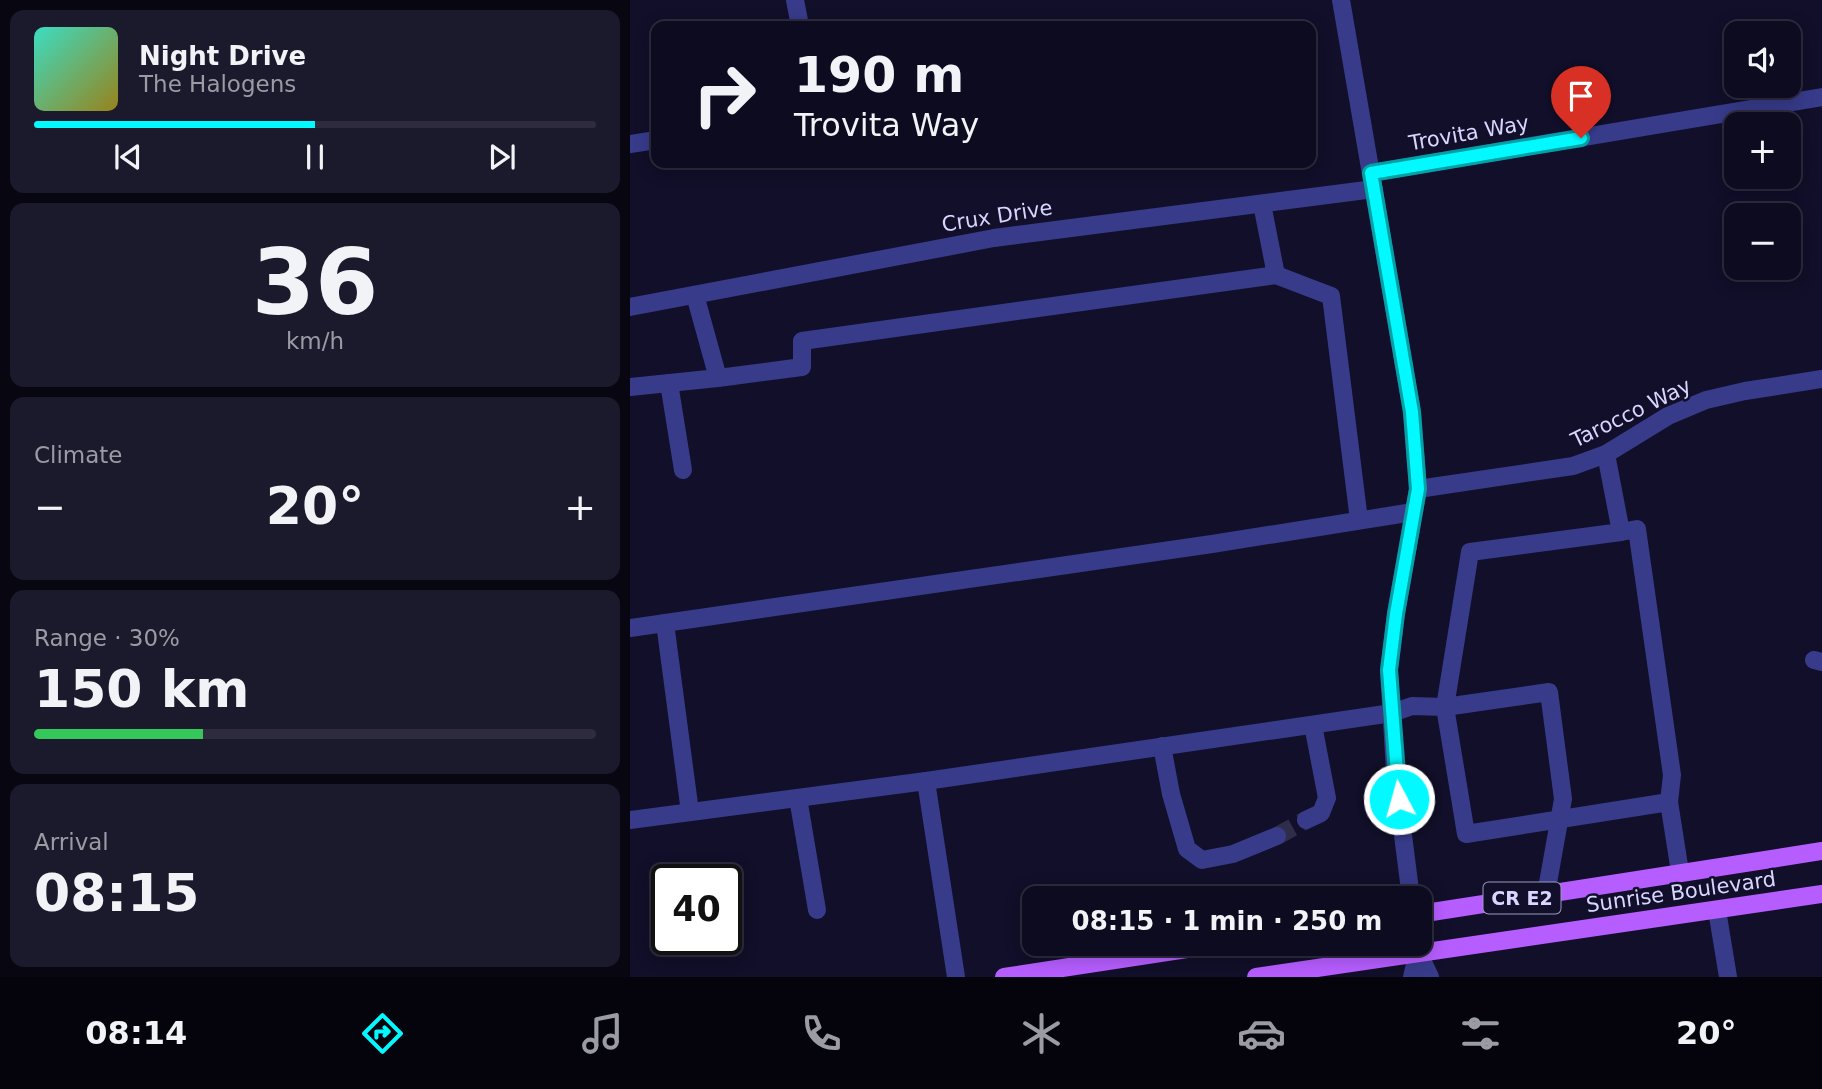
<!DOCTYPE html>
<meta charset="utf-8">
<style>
:root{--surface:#0d0b1f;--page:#1b192c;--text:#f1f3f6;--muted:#9a9ba4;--line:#2d2b3d;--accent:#02f9ff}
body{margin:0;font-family:"DejaVu Sans",sans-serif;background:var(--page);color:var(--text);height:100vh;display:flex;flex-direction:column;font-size:26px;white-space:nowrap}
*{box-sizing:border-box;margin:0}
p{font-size:23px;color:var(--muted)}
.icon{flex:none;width:38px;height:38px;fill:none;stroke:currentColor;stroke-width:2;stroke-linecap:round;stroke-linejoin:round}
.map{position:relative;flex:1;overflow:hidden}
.details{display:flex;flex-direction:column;gap:10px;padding:10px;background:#070611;width:630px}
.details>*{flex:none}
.hud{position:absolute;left:21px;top:21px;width:665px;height:147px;border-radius:14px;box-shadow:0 4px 18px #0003,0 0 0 2px var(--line);background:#0d0b1f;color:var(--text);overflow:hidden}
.fabs{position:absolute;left:1094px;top:21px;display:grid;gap:14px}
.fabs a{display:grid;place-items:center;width:77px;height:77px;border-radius:14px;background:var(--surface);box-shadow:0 4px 18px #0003,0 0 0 2px var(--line);font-size:35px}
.speed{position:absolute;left:21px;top:864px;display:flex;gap:14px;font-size:35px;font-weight:700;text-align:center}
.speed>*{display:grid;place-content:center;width:91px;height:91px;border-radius:50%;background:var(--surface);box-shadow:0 4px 18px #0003,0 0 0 2px var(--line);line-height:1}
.speed .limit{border:4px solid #111;border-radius:10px;background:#fff;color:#111}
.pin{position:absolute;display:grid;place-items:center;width:60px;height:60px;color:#fff;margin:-72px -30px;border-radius:50% 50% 50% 0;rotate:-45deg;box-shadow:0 0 7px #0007}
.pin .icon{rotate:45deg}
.me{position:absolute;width:77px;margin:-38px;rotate:354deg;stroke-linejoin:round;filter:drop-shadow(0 0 5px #0008)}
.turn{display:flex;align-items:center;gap:24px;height:147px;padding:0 28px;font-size:32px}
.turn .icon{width:91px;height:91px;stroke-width:2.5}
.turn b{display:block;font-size:49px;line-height:60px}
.big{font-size:52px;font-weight:600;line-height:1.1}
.details .tile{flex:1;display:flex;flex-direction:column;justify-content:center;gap:10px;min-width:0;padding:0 24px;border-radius:14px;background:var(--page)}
.details .dial{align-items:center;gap:0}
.dial b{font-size:91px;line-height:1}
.song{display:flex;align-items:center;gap:21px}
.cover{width:84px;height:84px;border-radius:10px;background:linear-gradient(135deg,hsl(170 70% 55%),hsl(50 70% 35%))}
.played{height:7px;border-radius:4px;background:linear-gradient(90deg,var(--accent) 50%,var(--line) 50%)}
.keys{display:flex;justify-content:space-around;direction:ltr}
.heat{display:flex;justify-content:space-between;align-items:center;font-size:38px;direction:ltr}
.charge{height:10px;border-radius:5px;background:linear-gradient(90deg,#34c759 30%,var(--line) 0)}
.trip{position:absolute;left:392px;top:886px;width:410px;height:70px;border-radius:14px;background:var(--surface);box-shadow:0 4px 18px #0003,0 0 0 2px var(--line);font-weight:600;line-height:70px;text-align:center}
.tabs{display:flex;height:112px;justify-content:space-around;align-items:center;background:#05040c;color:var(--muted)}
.tabs .icon{width:49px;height:49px}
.tabs .current{color:var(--accent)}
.tabs b{font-size:32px;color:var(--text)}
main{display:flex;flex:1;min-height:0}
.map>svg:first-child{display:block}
</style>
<main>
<section class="details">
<div class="tile">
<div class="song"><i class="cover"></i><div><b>Night Drive</b><p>The Halogens</p></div></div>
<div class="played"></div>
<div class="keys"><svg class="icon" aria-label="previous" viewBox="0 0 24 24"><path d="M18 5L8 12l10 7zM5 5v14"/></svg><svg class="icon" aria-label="pause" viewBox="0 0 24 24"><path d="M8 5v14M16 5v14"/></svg><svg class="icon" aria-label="next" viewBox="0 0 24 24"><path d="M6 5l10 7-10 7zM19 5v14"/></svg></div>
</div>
<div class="tile dial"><b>36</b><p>km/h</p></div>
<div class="tile"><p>Climate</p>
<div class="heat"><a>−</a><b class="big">20°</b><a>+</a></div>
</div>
<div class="tile"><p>Range · 30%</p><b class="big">150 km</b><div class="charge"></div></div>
<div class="tile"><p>Arrival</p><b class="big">08:15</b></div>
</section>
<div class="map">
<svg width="1192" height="977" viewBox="0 0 1192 977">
<rect width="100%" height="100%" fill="#110f29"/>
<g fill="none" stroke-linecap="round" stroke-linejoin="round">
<path stroke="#2f2d49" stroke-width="18" stroke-dasharray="18 9" stroke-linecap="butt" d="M 647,836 L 676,820"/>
<g stroke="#373b8a" stroke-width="18">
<path d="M 165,0 L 170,26"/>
<path d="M 711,0 L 782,412 L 788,489 L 766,613 L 759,670 L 765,772 L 781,898"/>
<path d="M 0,144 L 26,140"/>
<path d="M 741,173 L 1192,97"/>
<path d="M 646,275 L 701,296 L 729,520"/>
<path d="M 0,307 L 364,238 L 744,189"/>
<path d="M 88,378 L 172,367 L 172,341 L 646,275 L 632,204"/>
<path d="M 39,383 L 53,470"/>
<path d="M 0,387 L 88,378 L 65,295"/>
<path d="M 976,454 L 991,532 L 840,552 L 815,707 L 836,834 L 1039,802 L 1050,872"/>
<path d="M 788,489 L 943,466 L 976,454 L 1038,416 L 1076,400 L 1115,391 L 1192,379"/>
<path d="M 991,532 L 1007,529 L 1042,775 L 1039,802"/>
<path d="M 35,623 L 60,812"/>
<path d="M 0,628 L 582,544 L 783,512"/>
<path d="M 1184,660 L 1192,662"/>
<path d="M 532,746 L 541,794 L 557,849 L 572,860 L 603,854 L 647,836"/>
<path d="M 296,781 L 326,977"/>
<path d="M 168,798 L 187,910"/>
<path d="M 0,820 L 296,781 L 762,713 L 782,706 L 815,707 L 919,692 L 933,799 L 916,894"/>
<path d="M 676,820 L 691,813 L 697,798 L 683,725"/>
<path d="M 1087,910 L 1098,977"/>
<path d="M 787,943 L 788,952 L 800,977"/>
<path d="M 782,977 L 788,952"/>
</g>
<g stroke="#b65dff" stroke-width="18">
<path d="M 789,914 L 1192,851"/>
<path d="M 374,977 L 596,943"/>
<path d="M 626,977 L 1192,894"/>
</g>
</g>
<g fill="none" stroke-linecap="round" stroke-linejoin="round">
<g stroke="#01a2a6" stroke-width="18">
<path id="route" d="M 769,799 L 759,670 L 766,614 L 788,489 L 782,412 L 741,173 L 951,138"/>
</g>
<use href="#route" stroke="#02f9ff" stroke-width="12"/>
</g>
<g text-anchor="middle" stroke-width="5" stroke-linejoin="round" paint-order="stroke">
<rect fill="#110f29" stroke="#9c9abf" stroke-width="2" x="853.5" y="882.5" width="77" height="31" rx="5"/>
<g font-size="19" font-weight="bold" fill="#d8d6ff">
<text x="892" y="905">CR E2</text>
</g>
<g font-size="21" fill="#d8d6ff" stroke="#110f29">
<text transform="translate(839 133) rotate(-10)" y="7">Trovita Way</text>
<text transform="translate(367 216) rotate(-9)" y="7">Crux Drive</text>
<text transform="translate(1001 413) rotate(-26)" y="7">Tarocco Way</text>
<text transform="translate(1051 892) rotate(-8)" y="7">Sunrise Boulevard</text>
</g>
</g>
</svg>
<div class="fabs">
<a><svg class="icon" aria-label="sound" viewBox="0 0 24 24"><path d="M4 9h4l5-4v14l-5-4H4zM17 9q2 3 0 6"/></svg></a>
<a>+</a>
<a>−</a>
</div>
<div class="speed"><div class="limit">40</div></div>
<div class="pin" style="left:951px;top:138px;background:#d93025"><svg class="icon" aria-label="arrive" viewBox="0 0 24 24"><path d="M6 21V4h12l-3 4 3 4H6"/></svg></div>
<svg class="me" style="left:769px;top:799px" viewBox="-20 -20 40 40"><circle r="17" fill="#02f9ff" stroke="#fff" stroke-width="3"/><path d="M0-11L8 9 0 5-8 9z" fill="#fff"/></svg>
<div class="trip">08:15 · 1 min · 250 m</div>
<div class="hud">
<div class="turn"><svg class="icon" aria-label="right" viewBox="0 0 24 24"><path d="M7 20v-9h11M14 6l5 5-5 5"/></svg><div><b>190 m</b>Trovita Way</div></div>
</div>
</div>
</main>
<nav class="tabs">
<b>08:14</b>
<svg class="icon current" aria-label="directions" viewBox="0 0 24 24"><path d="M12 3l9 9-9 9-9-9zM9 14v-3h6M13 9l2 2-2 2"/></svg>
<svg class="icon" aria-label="music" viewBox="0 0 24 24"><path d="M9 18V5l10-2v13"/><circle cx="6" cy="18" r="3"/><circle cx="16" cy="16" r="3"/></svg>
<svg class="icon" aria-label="phone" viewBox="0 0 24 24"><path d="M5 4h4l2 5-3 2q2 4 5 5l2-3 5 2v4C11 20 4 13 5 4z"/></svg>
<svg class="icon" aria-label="climate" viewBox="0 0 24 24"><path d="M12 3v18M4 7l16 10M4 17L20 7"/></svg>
<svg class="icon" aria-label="car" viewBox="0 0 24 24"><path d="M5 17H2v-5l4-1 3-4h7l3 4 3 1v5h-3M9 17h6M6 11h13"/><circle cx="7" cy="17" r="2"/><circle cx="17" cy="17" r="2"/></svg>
<svg class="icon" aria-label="filters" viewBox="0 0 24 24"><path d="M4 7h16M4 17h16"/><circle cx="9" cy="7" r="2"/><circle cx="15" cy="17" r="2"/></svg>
<b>20°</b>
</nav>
